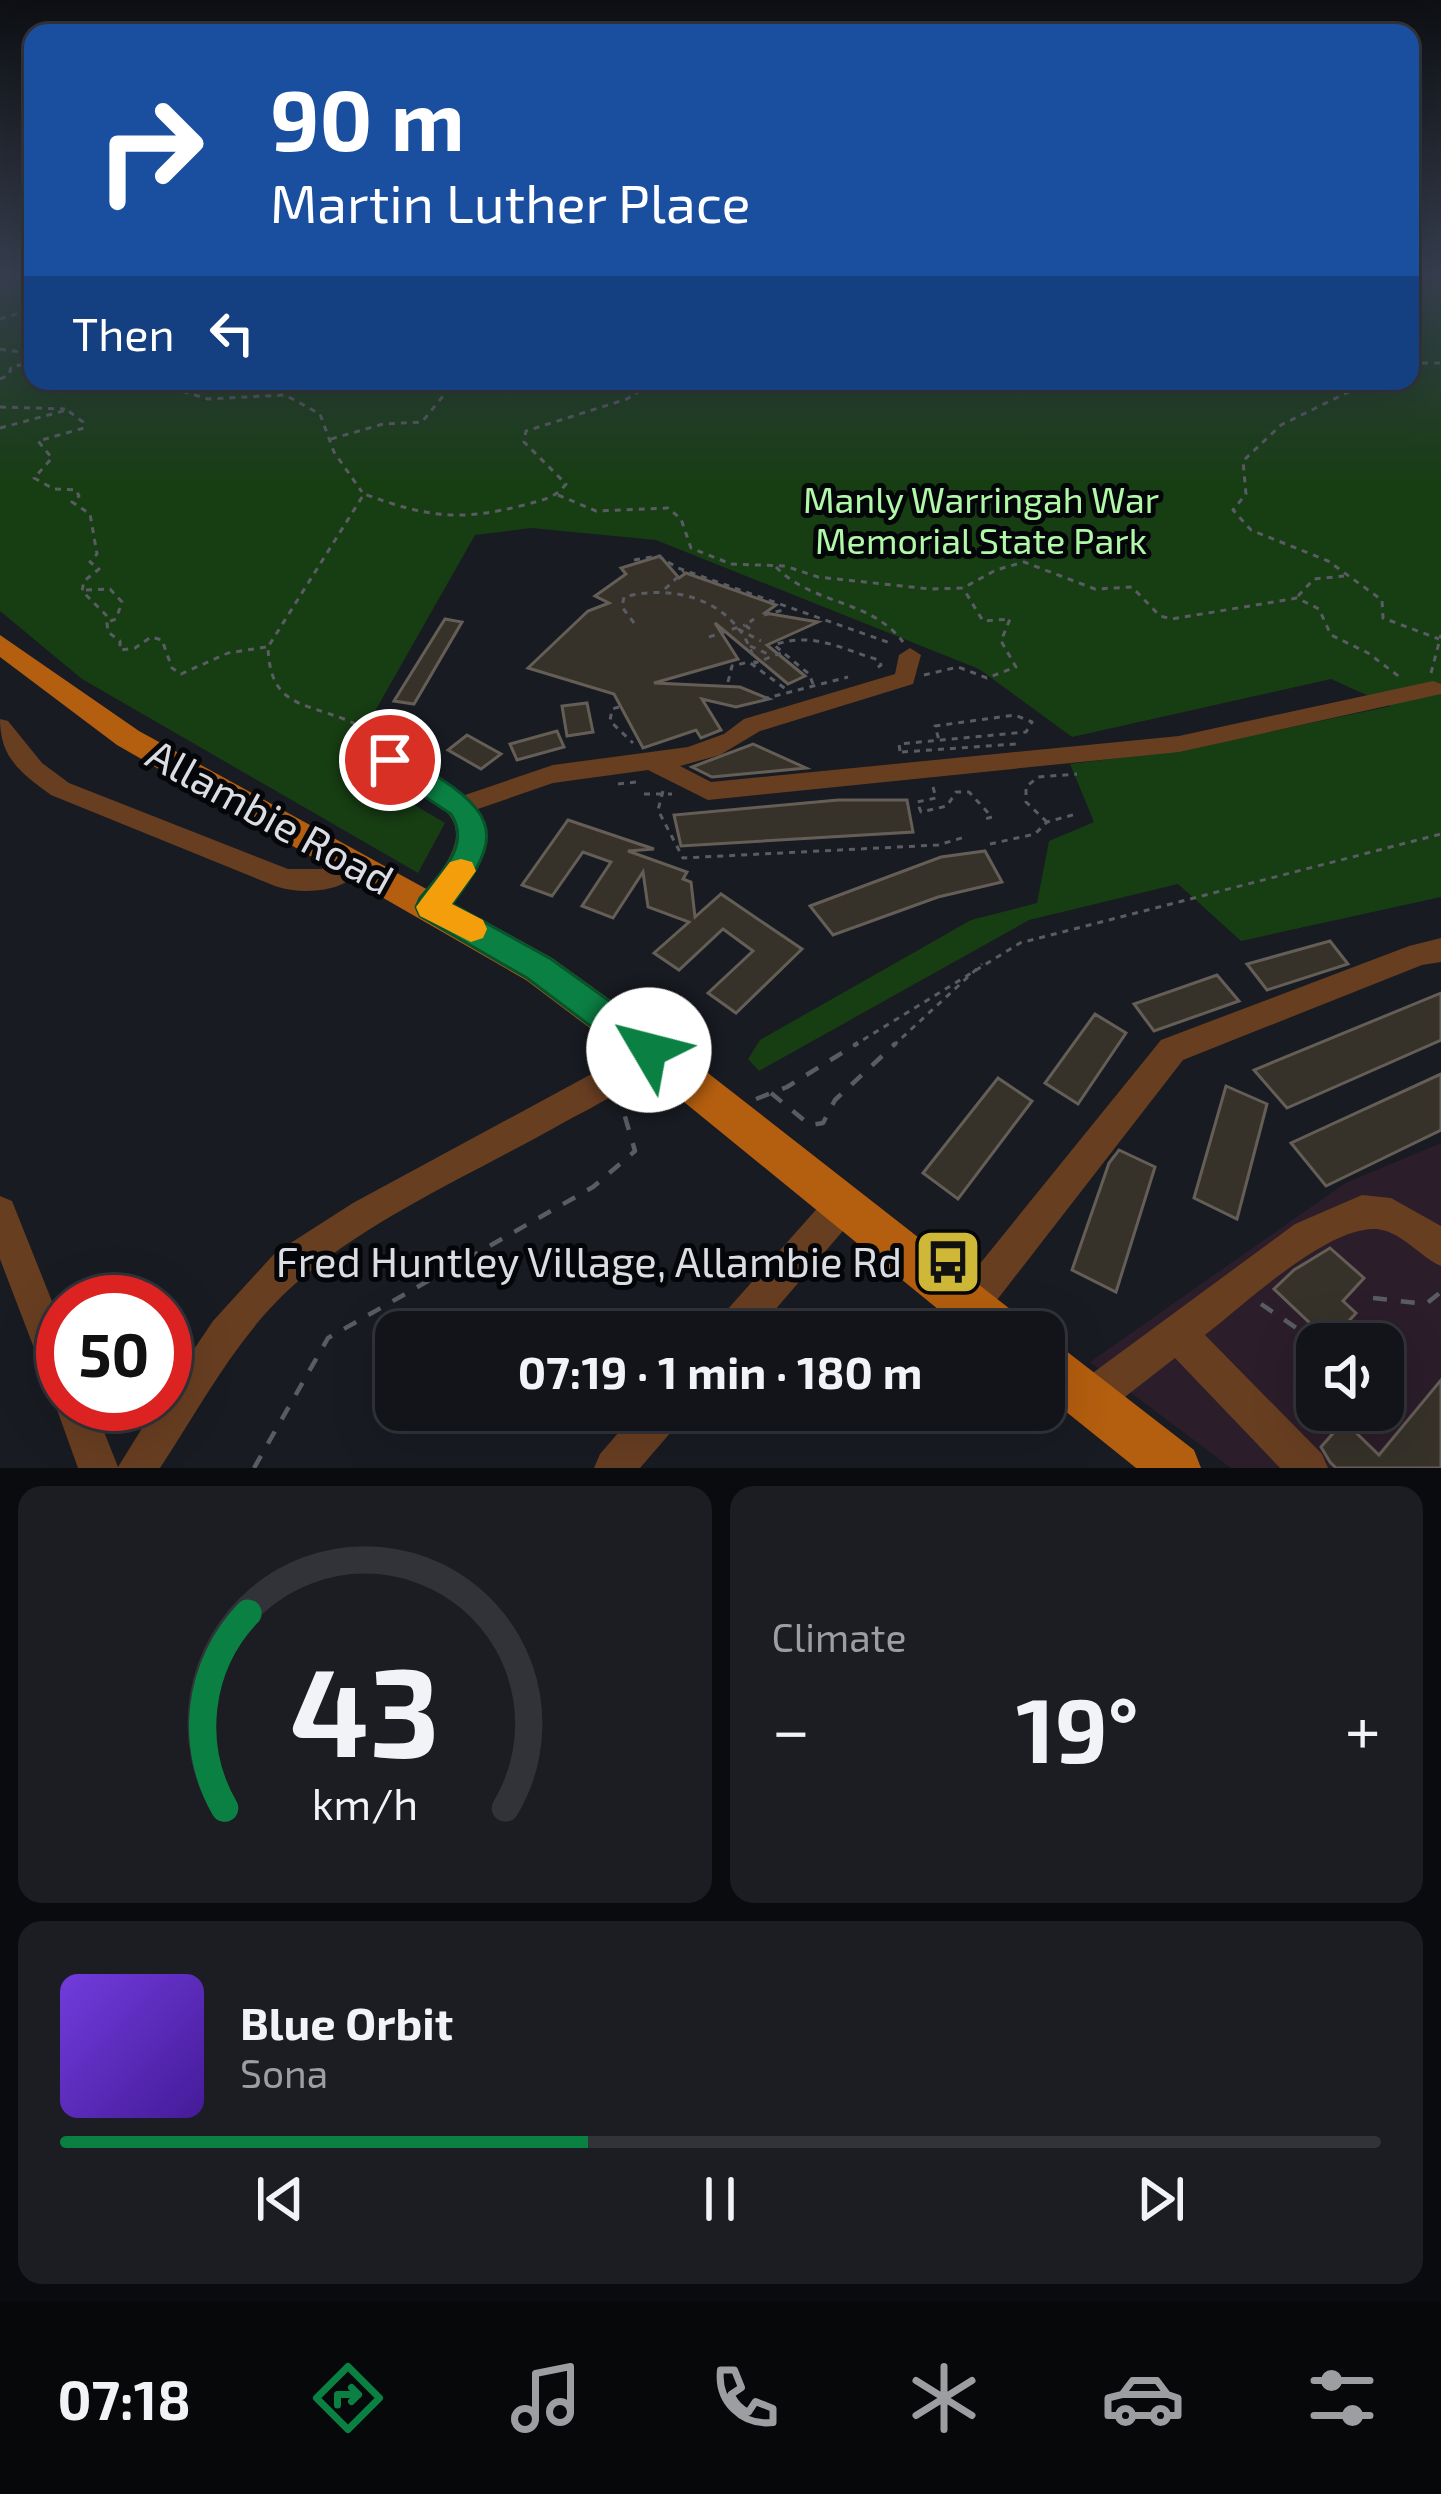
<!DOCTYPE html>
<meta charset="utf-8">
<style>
:root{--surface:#12141a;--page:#1b1d23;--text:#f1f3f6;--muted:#9c9ea2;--line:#313339;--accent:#0b8043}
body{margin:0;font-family:"Exo 2",sans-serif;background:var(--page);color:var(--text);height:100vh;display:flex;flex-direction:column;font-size:45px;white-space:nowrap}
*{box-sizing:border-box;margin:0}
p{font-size:39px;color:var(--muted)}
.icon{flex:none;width:66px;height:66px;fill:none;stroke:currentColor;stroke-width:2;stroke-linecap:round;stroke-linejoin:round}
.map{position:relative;height:1468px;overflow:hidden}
.sheet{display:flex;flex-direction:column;gap:18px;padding:18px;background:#0a0b0e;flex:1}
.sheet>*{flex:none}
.banner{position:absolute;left:24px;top:24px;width:1395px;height:366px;border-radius:24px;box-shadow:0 12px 48px #0002,0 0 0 3px var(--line);background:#1a4fa0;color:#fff;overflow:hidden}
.fabs{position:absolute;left:1296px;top:1323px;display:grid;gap:24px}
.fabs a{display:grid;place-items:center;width:108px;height:108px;border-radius:24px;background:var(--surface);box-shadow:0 12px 48px #0002,0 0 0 3px var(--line);font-size:60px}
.speed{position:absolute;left:36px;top:1275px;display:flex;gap:24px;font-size:60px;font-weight:700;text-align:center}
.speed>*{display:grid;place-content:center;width:156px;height:156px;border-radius:50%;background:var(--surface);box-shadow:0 12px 48px #0002,0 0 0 3px var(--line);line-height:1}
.speed .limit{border:18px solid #d22;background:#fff;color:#111}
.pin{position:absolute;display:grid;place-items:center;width:102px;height:102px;color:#fff;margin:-51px;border:6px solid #fff;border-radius:50%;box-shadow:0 3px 12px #0007}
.me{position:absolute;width:132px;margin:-66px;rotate:307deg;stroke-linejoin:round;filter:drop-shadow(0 0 9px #0008)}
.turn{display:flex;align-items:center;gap:42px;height:252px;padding:0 48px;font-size:54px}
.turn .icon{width:156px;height:156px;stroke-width:2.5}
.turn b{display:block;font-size:84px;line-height:102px}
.then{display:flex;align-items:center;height:114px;padding:0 48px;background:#0003;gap:24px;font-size:45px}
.big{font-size:90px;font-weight:700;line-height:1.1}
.sheet .card{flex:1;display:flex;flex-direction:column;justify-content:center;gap:18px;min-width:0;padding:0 42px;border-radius:24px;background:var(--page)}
.sheet .dial{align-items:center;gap:0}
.dial svg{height:312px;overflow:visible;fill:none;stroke:var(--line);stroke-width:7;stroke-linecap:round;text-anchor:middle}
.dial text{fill:var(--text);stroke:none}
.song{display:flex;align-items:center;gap:36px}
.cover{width:144px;height:144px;border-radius:18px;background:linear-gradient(135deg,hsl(260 70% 55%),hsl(260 70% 35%))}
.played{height:12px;border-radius:6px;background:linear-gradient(90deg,var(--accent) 40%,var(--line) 40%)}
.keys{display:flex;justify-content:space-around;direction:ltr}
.heat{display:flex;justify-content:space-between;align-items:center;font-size:66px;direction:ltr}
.sheet .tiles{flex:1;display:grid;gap:18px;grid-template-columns:1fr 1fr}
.card:last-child{grid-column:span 2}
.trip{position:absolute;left:375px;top:1311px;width:690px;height:120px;border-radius:24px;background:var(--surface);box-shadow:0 12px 48px #0002,0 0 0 3px var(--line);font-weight:700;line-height:120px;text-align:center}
.menu{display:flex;height:192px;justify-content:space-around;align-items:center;background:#07080a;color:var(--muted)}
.menu .icon{width:84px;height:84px}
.menu .selected{color:var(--accent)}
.menu b{font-size:54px;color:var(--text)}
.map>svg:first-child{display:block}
</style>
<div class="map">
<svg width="1441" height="1468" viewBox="0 0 1441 1468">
<rect width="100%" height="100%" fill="#181b22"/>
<path fill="#2b1d29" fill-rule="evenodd" d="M 1441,1143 L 1441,1468 L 1231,1468 L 1090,1362 L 1345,1183 ZM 1317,1344 L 1383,1344 L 1383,1410 L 1317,1410 Z"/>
<path fill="#173d13" d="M 0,277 L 33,277 L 33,381 L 1410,381 L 1410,277 L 1441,277 L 1441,897 L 1241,941 L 1178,884 L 1029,920 L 759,1071 L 748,1059 L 760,1040 L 971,920 L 1037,903 L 1049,841 L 1094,822 L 1070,764 L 1184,750 L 1391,706 L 1331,679 L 1072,737 L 979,669 L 656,540 L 531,528 L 475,535 L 345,764 L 445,823 L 418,873 L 82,679 L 0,611 Z"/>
<g fill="#363129" stroke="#645e56" stroke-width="3">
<path d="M 660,556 L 679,578 L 686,573 L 776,605 L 765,613 L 818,622 L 767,645 L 805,676 L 788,684 L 715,623 L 738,659 L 654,683 L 740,687 L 769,699 L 736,707 L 702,699 L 721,730 L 701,738 L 696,730 L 643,748 L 614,694 L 528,668 L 588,611 L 609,603 L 595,596 L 626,574 L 621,568 Z"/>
<path d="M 445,619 L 462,622 L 414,704 L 394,701 Z"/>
<path d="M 587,703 L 593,732 L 567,736 L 562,706 Z"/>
<path d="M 557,731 L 564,747 L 517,760 L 510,744 Z"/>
<path d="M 467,735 L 501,754 L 481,769 L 448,750 Z"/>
<path d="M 753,744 L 806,768 L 712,777 L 692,767 Z"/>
<path d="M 838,800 L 907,800 L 913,832 L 681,846 L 674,815 Z"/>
<path d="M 568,820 L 654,849 L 628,851 L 687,872 L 683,879 L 691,882 L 695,917 L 721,894 L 802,949 L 736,1013 L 708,993 L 753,951 L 723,929 L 679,970 L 654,953 L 689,922 L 648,907 L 643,872 L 613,918 L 582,906 L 611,862 L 583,852 L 552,896 L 522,885 Z"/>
<path d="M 985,851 L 1002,882 L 938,897 L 833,935 L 810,906 L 941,857 Z"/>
<path d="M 1330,941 L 1348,964 L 1267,990 L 1247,964 Z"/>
<path d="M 1217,975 L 1239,1001 L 1154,1031 L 1134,1004 Z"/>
<path d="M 1441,993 L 1441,1040 L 1287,1108 L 1254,1070 Z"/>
<path d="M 1095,1014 L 1126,1033 L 1078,1104 L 1045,1083 Z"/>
<path d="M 1441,1074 L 1441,1130 L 1326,1186 L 1291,1143 Z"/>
<path d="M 998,1078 L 1032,1101 L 958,1199 L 923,1173 Z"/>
<path d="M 1226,1086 L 1267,1104 L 1237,1219 L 1194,1198 Z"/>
<path d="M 1119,1150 L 1155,1167 L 1116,1292 L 1072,1270 L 1109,1163 Z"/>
<path d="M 1330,1248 L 1364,1278 L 1343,1301 L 1356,1313 L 1330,1342 L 1274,1289 L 1294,1270 Z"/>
<path d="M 1441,1380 L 1441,1468 L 1336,1468 L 1330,1462 L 1321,1447 L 1344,1421 L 1379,1455 Z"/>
</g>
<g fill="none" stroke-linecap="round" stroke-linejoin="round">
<g stroke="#5a5c63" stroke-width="3" stroke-dasharray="6 6" stroke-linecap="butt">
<path d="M 0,319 L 33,309"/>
<path d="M 0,349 L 33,354"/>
<path d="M 1410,363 L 1441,363"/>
<path d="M 0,379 L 9,375 L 11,367 L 33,362"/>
<path d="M 148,381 L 208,399 L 285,395 L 320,414 L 334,452 L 362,492"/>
<path d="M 1371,381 L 1281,425 L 1243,461 L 1246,494 L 1233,510 L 1251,530 L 1328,561 L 1382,600 L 1383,618 L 1439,639"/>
<path d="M 0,407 L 65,409"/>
<path d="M 0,428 L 67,410 L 83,422 L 84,428 L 38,441 L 52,458 L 34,478 L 54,489 L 76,490 L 79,496 L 72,502 L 90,514 L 97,554 L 90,562 L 99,569 L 84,581 L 82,591 L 106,615 L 108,632 L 120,641 L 120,650 L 135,648 L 151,637 L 162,640 L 172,668 L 181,674 L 228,653 L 266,647"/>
<path d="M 331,439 L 383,424 L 422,422 L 448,390 L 458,386 L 529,384"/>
<path d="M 558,495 L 596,511 L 668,508 L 681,519 L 691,548 L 731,564 L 785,566 L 818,577 L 930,589 L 963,588 L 996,570 L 1024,562 L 1095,589 L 1132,587 L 1160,616 L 1172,619 L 1297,598 L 1319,609 L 1331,635 L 1368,653 L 1401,678"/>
<path d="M 634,560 L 658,556 L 678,568 L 893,644"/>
<path d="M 776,567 C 812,605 871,599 903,642"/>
<path d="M 665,589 L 684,571"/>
<path d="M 86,590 L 110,589 L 122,602 L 116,619 L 108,622"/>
<path d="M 1298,596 L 1314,579 L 1344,576"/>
<path d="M 764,615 L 787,609"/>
<path d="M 634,623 L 622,607 L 624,597 C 680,582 740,604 755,663 L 781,653"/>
<path d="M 738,629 L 761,641"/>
<path d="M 750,629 L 745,625 L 754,619"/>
<path d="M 709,637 L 745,625"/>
<path d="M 750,646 L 768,654"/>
<path d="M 1431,673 L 1441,635"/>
<path d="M 924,675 L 958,667 L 987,678 L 1016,667 L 1001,641 L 1010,619 L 983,621 L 963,588"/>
<path d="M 728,682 L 732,666 L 749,662 L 787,690"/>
<path d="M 813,684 L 809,674 L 774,645 C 813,631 841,649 879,660 L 881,665 L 874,670"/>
<path d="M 763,699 L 848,677"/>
<path d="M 619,707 L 612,709 L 610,721 L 633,743"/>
<path d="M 386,744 C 372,735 360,725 344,719 C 299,702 270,704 268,647 L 364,494 C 427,517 459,522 524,505 C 541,500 555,499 566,484 L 524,442 L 526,431 L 627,399 L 655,381"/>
<path d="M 900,751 L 899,744 L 1026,732 L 1032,722 L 1015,715 L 935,726 L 939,740"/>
<path d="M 902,752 L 1016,744"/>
<path d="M 618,784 L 636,782"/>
<path d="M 933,787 L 936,798 L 917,802 L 921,812 L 947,806 L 956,792 L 969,792 L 992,817 L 981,820"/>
<path d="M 663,791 L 658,810 L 683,858 L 938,845 L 965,837"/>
<path d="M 644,794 L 672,794"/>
<path d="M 1047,822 L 1026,802 L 1026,787 L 1038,777 L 1077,774"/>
<path d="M 990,844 L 1035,834 L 1047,822 L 1076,814"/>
<path d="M 853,1046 L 1020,943 L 1441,834"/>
<path d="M 893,1046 L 982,964"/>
</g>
<g stroke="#5a5c63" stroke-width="4.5" stroke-dasharray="14 14" stroke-linecap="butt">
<path d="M 771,1093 L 810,1125 L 823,1123 L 835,1100 L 896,1043"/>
<path d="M 756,1099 L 787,1087 L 858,1043"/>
<path d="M 1373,1298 L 1426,1304 L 1441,1292"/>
<path d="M 1261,1304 L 1320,1344"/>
<path d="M 254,1468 L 328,1338 L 593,1187 L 635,1151 L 621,1103"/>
</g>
<g fill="#683e21" fill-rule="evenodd">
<path d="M 910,648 L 921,655 L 913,684 L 760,731 L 720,755 L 680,766 L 711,782 L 1179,736 L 1433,681 L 1441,684 L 1441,694 L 1179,752 L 708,800 L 648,770 L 553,783 L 475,810 C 499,847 463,886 441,915 L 431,918 L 421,915 L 417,907 L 421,899 C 485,819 455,814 381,767 L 378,761 L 381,755 L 399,755 L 462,796 L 553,765 L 688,747 L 724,734 L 744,719 L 895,674 L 899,655 Z"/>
<path d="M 0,719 L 8,721 L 42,763 L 69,783 L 288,869 L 321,869 L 354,854 L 363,857 L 367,864 C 349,892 305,896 275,886 L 51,795 C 21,773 0,758 0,719 Z"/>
<path d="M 1441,938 L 1441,962 L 1422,965 L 1183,1060 L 983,1318 L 970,1323 L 957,1318 L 952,1305 L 957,1292 L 1161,1040 L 1409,946 Z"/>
<path d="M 649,1036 L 660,1040 L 664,1050 C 649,1082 585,1110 554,1128 C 470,1175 376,1216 302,1278 C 242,1327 202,1404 160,1468 L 78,1468 L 55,1404 L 59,1394 L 50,1390 L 0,1259 L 0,1196 L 12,1201 L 63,1329 L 63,1404 L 93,1404 L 118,1467 L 157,1404 L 165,1404 L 165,1392 L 213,1321 L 275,1253 L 353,1203 L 597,1071 Z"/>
<path d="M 842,1189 L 854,1194 L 859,1206 L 854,1218 L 756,1332 L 713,1332 L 719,1319 L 830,1194 Z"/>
<path d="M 1362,1195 L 1391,1198 L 1441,1226 L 1441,1266 C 1421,1257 1407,1238 1386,1231 C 1339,1214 1242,1307 1205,1335 L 1322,1454 L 1328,1468 L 1280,1468 L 1175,1358 L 1103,1414 L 1089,1419 L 1075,1414 L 1070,1400 L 1075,1386 L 1295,1224 Z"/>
<path d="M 638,1410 L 683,1410 L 678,1424 L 640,1468 L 594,1468 L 600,1454 Z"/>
</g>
<g fill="#b45e0f" fill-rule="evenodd">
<path d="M 0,635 L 139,731 L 552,958 L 663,1038 L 1019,1316 L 1026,1332 L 966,1332 L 635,1062 L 526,980 L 117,745 L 0,657 Z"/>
<path d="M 1044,1340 L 1061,1347 L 1194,1450 L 1201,1468 L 1136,1468 L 1044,1394 Z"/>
</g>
</g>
<linearGradient id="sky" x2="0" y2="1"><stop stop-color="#0d0f13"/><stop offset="0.57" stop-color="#373f4f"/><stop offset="1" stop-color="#373f4f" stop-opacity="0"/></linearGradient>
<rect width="1441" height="483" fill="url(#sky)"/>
<path fill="#0b8043" stroke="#07532c" stroke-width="3" d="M 390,751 C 408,756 425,769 441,779 C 506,821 494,848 452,904 L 551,959 L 662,1039 L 667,1050 L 662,1061 L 649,1065 L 637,1061 L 527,978 L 420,916 L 416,907 L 420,898 C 439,875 472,846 451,814 L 380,767 L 376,760 L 380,754 Z"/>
<path fill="#f59e0b" d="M 461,859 L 472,862 L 476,871 L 452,904 L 483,920 L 487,929 L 483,938 L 471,942 L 420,916 L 416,907 L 450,862 Z"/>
<defs>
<g id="bus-square" transform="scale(3.45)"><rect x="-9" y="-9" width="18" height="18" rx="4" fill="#cfb837" stroke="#050609"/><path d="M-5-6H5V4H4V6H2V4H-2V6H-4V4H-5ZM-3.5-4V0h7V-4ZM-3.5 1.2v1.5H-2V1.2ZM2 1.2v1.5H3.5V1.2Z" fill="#111"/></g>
</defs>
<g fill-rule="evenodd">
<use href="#bus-square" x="948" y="1262"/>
</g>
<g text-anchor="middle" stroke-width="10" stroke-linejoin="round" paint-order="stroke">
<g font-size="36" fill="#aff9a7" stroke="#050609">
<text x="981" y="513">Manly Warringah War<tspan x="981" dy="41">Memorial State Park</tspan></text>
</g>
<g font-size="42" fill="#dbdde2" stroke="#050609">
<text transform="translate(270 817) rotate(29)" y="15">Allambie Road</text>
</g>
<g font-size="42" fill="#dbdde2" stroke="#050609" text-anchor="end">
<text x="902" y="1277">Fred Huntley Village, Allambie Rd</text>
</g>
</g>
</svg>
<div class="fabs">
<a><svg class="icon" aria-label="sound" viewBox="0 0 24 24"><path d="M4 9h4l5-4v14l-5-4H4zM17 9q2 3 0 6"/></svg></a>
</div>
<div class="speed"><div class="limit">50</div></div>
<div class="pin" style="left:390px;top:760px;background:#d93025"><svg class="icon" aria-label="arrive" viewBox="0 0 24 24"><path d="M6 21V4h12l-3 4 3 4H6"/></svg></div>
<svg class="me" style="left:649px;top:1050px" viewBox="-20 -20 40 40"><circle r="19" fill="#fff"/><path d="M0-13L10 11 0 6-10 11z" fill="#0b8043"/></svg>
<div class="trip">07:19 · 1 min · 180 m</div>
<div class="banner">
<div class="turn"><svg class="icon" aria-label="right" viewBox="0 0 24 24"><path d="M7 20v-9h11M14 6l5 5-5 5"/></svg><div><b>90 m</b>Martin Luther Place</div></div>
<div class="then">Then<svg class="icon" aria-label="left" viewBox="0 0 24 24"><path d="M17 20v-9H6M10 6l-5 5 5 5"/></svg></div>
</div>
</div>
<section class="sheet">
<div class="tiles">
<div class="card dial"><svg viewBox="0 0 100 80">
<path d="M14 69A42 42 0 1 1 86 69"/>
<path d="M14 69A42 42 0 0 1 20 19" stroke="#0b8043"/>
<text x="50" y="56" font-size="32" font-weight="700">43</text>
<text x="50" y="72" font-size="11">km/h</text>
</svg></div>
<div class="card"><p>Climate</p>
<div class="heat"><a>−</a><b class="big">19°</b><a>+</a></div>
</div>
<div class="card">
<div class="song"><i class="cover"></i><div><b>Blue Orbit</b><p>Sona</p></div></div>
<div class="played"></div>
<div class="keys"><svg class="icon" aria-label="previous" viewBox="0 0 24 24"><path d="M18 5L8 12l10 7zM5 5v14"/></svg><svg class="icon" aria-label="pause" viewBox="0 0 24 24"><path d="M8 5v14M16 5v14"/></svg><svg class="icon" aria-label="next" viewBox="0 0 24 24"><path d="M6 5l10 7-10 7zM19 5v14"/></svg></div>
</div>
</div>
</section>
<nav class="menu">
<b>07:18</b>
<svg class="icon selected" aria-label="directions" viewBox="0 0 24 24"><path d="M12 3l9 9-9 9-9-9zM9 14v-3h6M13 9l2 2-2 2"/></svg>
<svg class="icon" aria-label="music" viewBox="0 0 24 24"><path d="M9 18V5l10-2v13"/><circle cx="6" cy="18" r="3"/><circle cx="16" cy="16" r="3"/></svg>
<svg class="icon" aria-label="phone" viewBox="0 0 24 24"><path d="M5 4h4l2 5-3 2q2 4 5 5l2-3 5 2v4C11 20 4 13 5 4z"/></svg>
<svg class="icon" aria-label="climate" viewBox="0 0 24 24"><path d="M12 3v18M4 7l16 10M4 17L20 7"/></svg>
<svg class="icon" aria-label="car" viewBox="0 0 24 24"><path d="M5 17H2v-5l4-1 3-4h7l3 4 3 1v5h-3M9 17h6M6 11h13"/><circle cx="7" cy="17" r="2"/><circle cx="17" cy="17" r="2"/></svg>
<svg class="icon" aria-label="filters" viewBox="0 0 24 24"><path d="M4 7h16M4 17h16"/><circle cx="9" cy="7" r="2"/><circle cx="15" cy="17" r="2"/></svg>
</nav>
